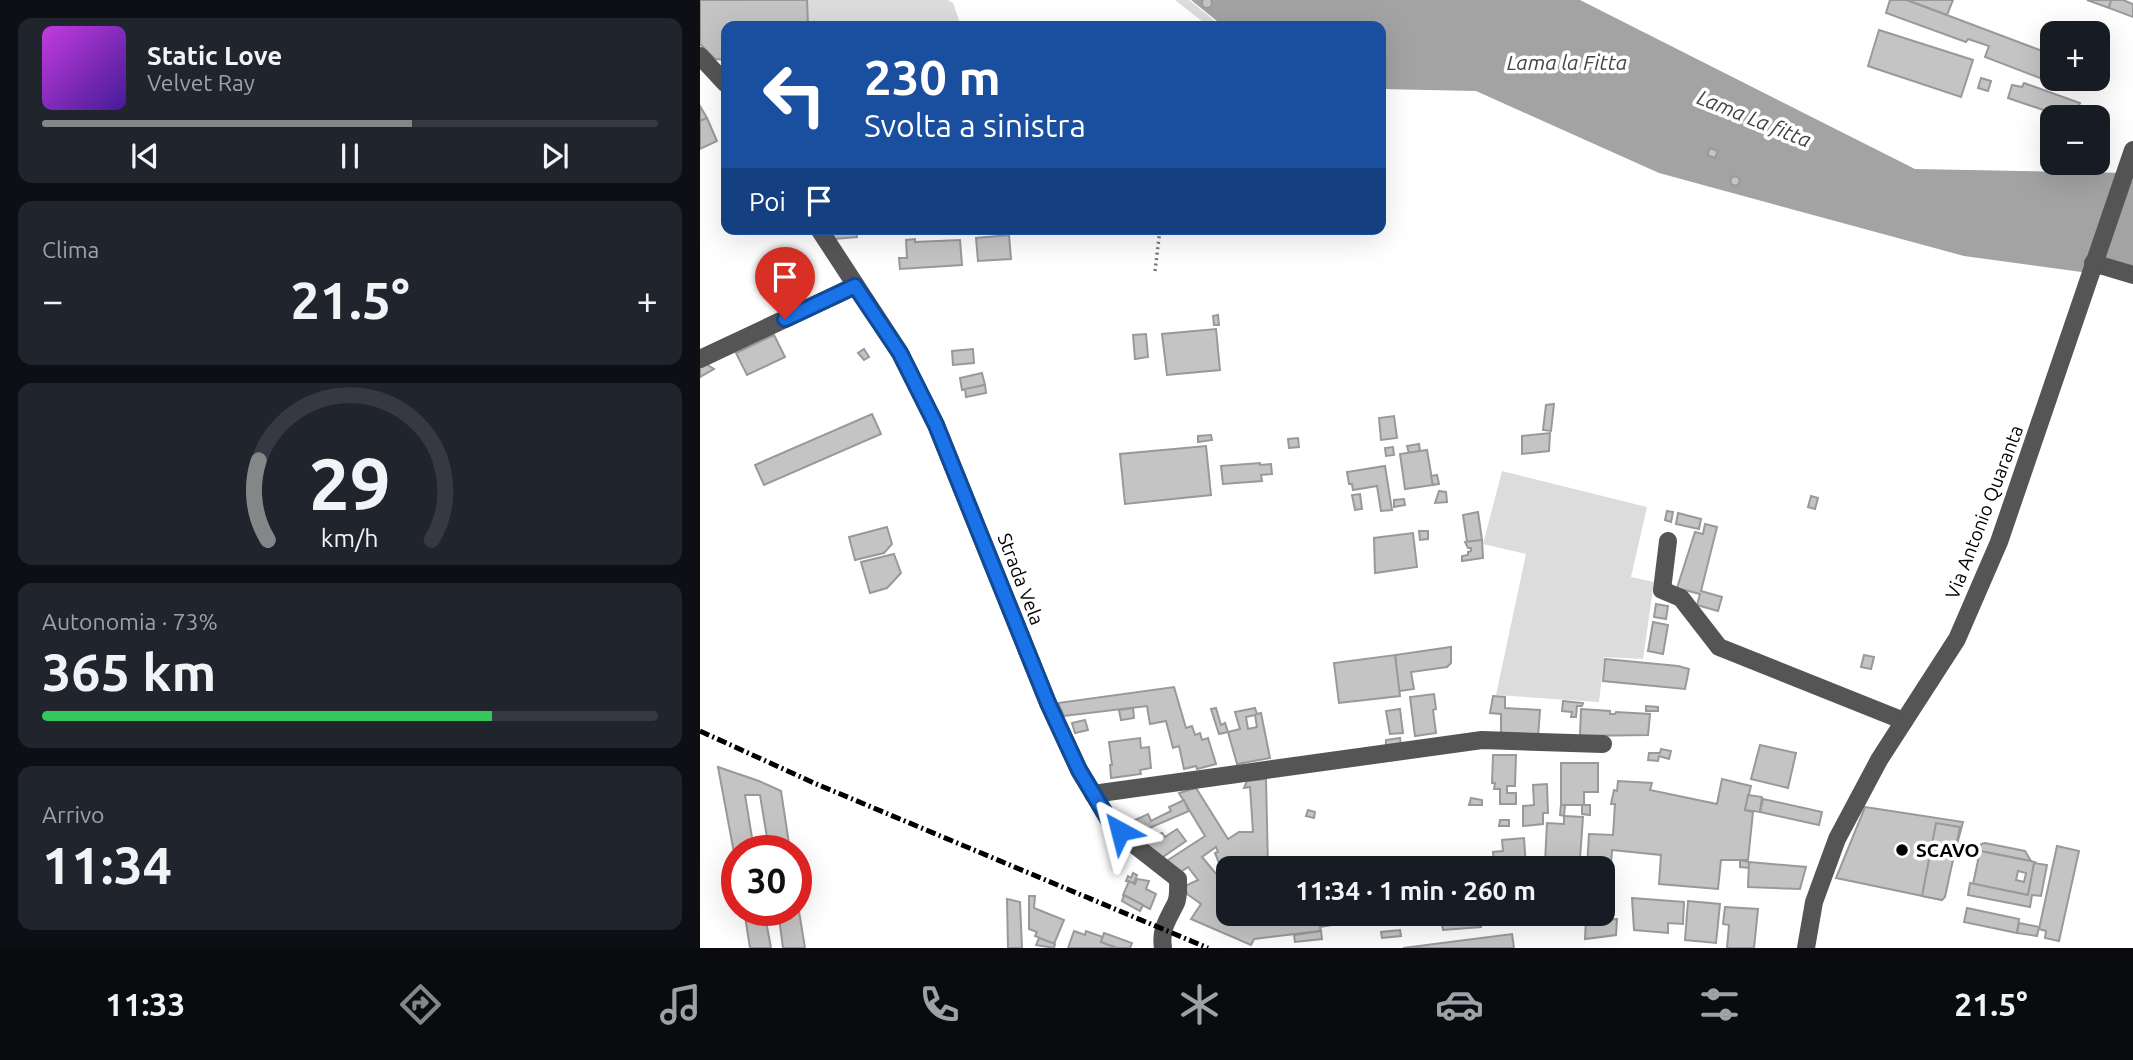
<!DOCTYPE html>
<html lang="it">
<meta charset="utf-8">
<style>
:root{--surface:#171b24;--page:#20242c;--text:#f1f3f6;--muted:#9ea1a6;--line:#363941;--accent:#858687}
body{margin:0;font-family:Ubuntu,sans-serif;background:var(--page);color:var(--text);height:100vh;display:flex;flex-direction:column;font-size:26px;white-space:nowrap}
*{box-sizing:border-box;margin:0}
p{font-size:23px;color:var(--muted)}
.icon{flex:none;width:38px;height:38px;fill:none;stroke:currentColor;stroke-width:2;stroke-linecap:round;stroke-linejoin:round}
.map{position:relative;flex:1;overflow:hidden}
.side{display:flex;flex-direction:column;gap:18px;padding:18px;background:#0d0f14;width:700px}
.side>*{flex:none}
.banner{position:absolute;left:21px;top:21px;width:665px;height:214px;border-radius:14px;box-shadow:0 7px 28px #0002;background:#1a4fa0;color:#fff;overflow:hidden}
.buttons{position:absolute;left:1340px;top:21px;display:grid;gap:14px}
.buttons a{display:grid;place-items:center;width:70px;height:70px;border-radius:14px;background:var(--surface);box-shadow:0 7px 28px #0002;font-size:35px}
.speed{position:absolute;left:21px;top:835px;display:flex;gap:14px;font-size:35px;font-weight:700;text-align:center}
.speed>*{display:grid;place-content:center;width:91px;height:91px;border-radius:50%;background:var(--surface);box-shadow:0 7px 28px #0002;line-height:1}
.speed .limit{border:10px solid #d22;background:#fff;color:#111}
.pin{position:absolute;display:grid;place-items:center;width:60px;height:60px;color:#fff;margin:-72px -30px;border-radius:50% 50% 50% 0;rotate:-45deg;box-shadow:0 0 7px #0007}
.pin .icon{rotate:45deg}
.me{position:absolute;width:77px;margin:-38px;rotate:322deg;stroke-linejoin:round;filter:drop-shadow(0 0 5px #0008)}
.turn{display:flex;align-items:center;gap:24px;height:147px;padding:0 28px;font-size:32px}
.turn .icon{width:91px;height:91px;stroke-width:2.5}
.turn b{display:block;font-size:49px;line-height:60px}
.then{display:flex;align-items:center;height:66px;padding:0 28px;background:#0003;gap:14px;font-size:26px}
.big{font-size:52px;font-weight:700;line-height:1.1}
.side .tile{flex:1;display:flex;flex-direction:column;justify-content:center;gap:10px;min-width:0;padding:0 24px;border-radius:14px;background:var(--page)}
.side .dial{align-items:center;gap:0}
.dial svg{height:182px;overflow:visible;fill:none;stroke:var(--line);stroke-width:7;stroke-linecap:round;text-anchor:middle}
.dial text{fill:var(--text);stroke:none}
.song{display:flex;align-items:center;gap:21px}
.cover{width:84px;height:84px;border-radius:10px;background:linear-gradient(135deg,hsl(290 70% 55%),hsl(260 70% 35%))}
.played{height:7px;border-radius:4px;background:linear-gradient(90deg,var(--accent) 60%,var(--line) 60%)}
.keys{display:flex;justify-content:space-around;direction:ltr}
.heat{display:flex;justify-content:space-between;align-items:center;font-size:38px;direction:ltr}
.charge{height:10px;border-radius:5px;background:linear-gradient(90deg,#34c759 73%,var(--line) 0)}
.trip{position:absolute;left:516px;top:856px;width:399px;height:70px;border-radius:14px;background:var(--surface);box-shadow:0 7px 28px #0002;font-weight:700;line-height:70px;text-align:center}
.menu{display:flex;height:112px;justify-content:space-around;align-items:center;background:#090b0e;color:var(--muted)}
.menu .icon{width:49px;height:49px}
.menu .current{color:var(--accent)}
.menu b{font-size:32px;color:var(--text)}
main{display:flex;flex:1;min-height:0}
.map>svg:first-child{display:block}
</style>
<main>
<section class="side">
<div class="tile">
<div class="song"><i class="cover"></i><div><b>Static Love</b><p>Velvet Ray</p></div></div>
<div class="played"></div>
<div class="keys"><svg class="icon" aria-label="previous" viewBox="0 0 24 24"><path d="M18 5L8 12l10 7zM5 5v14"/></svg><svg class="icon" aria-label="pause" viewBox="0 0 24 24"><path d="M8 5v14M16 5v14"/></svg><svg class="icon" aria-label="next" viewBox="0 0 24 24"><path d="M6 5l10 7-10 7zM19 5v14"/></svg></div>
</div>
<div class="tile"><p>Clima</p>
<div class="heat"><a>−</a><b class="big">21.5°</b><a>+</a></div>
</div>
<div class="tile dial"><svg viewBox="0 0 100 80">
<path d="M14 69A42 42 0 1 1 86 69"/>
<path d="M14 69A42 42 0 0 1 10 34" stroke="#858687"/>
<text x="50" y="56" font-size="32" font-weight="700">29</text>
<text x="50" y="72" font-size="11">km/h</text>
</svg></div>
<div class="tile"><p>Autonomia · 73%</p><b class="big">365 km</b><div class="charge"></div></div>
<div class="tile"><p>Arrivo</p><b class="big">11:34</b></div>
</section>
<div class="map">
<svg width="1433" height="948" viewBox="0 0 1433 948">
<rect width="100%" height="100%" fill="#fff"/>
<g fill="#dcdcdc">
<path d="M 0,0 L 248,0 L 253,3 L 261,26 L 26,26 L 26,60 L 15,59 L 0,44 Z"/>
<path d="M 475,0 L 489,0 L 521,26 L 508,26 Z"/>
<path d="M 802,471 L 947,507 L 931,577 L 954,582 L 943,659 L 904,657 L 899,702 L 796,695 L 826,554 L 783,544 Z"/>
</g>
<path fill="#a3a3a3" d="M 491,0 L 880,0 L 1215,169 L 1433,173 L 1433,279 L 1264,256 L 959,173 L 776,91 L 681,89 L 681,26 L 523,26 Z"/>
<g fill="#c4c4c4" stroke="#999" stroke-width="2" fill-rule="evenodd">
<circle cx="507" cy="3" r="5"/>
<path d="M 0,0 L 107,0 L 108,26 L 26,26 L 26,60 L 15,59 L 0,44 Z"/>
<path d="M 1190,0 L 1207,0 L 1353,55 L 1353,79 L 1355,79 L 1353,83 L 1285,57 L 1289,46 L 1268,39 L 1266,42 L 1186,13 Z"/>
<path d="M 1207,0 L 1253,0 L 1247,15 Z"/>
<path d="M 1387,0 L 1411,0 L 1409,8 Z"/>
<path d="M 1411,0 L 1423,0 L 1433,4 L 1433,17 L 1409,8 Z"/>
<path d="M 1179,30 L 1273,60 L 1261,97 L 1168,66 Z"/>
<path d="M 1281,78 L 1291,81 L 1288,91 L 1278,88 Z"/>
<path d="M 1358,79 L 1378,79 L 1376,85 Z"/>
<path d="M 1324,83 L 1380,103 L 1373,117 L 1364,117 L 1308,98 L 1312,85 L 1322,87 Z"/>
<path d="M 0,106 L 7,118 L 0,121 Z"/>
<path d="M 7,118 L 17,141 L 0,149 L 0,121 Z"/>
<path d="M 1010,148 L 1018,151 L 1015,158 L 1007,155 Z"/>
<circle cx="1035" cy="181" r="4.5"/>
<path d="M 129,229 L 156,229 L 157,237 L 134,239 Z"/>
<path d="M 156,229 L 184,229 L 183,231 L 157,233 Z"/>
<path d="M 309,235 L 311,259 L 278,261 L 276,238 Z"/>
<path d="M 215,239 L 215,242 L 260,240 L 262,265 L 200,269 L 199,258 L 207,258 L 206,240 Z"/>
<path d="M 518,315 L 519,325 L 514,325 L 513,316 Z"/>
<path d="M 516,329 L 520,370 L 467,375 L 462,334 Z"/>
<path d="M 446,334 L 448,357 L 435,359 L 433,335 Z"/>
<path d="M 74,335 L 85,357 L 47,375 L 36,353 Z"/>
<path d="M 164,349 L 169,357 L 164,360 L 158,353 Z"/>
<path d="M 273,349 L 274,363 L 253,365 L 252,351 Z"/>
<path d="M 6,364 L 14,369 L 0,377 L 0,367 Z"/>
<path d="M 282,373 L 285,385 L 262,390 L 260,378 Z"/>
<path d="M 285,385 L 286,393 L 266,397 L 265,389 Z"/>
<path d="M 854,404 L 851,431 L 843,430 L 846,405 Z"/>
<path d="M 172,414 L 181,434 L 64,485 L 55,465 Z"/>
<path d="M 694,416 L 697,438 L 681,440 L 679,418 Z"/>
<path d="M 850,433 L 849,451 L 822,454 L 822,436 Z"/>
<path d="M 511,435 L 512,440 L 498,442 L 498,436 Z"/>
<path d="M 598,438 L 599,447 L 589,448 L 588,439 Z"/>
<path d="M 719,444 L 720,451 L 709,453 L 707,446 Z"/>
<path d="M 506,446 L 511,495 L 425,504 L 420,454 Z"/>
<path d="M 693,447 L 694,455 L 686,456 L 685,448 Z"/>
<path d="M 727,450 L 733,485 L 705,489 L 700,454 Z"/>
<path d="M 560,463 L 560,465 L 571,464 L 572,474 L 561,475 L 562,481 L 523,484 L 521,466 Z"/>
<path d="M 685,466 L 692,510 L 681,511 L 677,486 L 653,490 L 652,484 L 649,484 L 647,472 Z"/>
<path d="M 737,475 L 739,484 L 733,485 L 731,476 Z"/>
<path d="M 739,491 L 746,492 L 747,502 L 735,503 Z"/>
<path d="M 660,494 L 662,509 L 655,510 L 652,495 Z"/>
<path d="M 1111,496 L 1118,498 L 1115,509 L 1108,507 Z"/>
<path d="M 704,499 L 705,505 L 694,507 L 694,500 Z"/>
<path d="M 967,511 L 973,512 L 971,522 L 965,520 Z"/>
<path d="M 778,512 L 782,540 L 767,542 L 763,515 Z"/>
<path d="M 978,513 L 1001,519 L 999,529 L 976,524 Z"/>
<path d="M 1005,524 L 1017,527 L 1001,591 L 1022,597 L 1018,611 L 997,605 L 1000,594 L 977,588 L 995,532 L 1003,534 Z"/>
<path d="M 187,527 L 192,544 L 184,553 L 155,560 L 149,537 Z"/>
<path d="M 719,531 L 728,531 L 728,539 L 720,540 Z"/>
<path d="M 713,533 L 717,567 L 675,573 L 674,538 Z"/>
<path d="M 782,540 L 783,558 L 762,561 L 762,556 L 768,555 L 768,552 L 771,551 L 771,548 L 768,548 L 765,542 Z"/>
<path d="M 194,554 L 201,573 L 187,588 L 170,593 L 161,562 Z"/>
<path d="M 956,604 L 968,606 L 966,619 L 954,617 Z"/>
<path d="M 953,622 L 968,625 L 963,654 L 948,651 Z"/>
<path d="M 751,647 L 751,663 L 747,667 L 711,672 L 714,689 L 699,691 L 695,655 Z"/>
<path d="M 695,655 L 700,696 L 639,703 L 634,663 Z"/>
<path d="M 1164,655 L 1174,657 L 1171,669 L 1161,667 Z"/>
<path d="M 905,659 L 978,666 L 989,669 L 985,689 L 903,681 Z"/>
<path d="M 474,687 L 486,728 L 492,726 L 495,735 L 500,733 L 502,740 L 508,738 L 516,764 L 497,769 L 496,766 L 484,769 L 479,746 L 473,748 L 466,721 L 450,724 L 447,706 L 364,716 L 358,703 Z"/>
<path d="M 734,694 L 736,709 L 733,710 L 736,733 L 715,736 L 710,697 Z"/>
<path d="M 793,696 L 805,697 L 805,708 L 840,710 L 838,737 L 801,734 L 801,714 L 790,713 Z"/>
<path d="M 863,701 L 883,703 L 882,706 L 877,706 L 876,717 L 871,717 L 872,712 L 862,711 Z"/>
<path d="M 946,706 L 958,707 L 958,711 L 946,711 Z"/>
<path d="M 433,708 L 434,718 L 421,720 L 419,710 Z"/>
<path d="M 516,708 L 521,725 L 525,723 L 528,732 L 519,734 L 511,709 Z"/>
<path d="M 555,708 L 557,714 L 561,713 L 570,758 L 537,764 L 528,732 L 540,729 L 535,712 ZM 555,715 L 557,727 L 548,729 L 546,717 Z"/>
<path d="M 700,709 L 703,733 L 690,734 L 686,711 Z"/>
<path d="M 881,709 L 910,711 L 910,714 L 915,714 L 916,712 L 950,714 L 948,735 L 880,736 Z"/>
<path d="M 385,720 L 388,730 L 375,733 L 372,723 Z"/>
<path d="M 440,738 L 441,748 L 449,747 L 451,768 L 440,770 L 441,774 L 411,778 L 410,765 L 412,765 L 409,742 Z"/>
<path d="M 700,738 L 701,745 L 686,747 L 686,740 Z"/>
<path d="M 1060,745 L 1096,753 L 1088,788 L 1051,779 Z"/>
<path d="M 961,749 L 971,751 L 969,759 L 959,756 L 958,761 L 948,760 L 949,753 L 960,753 Z"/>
<path d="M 793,755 L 816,755 L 815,786 L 807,786 L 807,793 L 816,793 L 816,804 L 800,804 L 800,789 L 794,789 L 795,783 L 792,783 Z"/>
<path d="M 861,763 L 898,763 L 898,792 L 884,792 L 884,805 L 861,805 Z"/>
<path d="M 18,767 L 59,781 L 81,791 L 90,850 L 69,850 L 60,795 L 45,795 L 54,850 L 37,850 L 37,869 Z"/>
<path d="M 566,779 L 568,867 L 528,868 L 528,877 L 525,878 L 515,853 L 518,852 L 516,847 L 502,857 L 528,888 L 528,914 L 553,914 L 555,916 L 557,914 L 575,914 L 576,920 L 585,919 L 585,914 L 594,914 L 595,917 L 623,914 L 700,914 L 701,919 L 644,925 L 643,923 L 620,927 L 621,931 L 554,939 L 551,945 L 491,919 L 501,904 L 487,894 L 485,886 L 498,880 L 488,867 L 479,873 L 465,862 L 505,836 L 479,793 L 496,788 L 528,839 L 539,832 L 553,832 L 550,787 L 544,788 L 547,781 Z"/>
<path d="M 1022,779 L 1051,786 L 1045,810 L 1053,812 L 1048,860 L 1021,860 L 1018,889 L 959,884 L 961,855 L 912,850 L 910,883 L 903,882 L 903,868 L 887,868 L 889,834 L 913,835 L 915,804 L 911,804 L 914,790 L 917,791 L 918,781 L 952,783 L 950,790 L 1017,804 Z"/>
<path d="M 847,784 L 848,813 L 843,813 L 843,824 L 823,826 L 823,806 L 834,805 L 833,785 Z"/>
<path d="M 1048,795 L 1062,797 L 1060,812 L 1045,810 Z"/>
<path d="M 771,798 L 782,800 L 782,805 L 769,805 Z"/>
<path d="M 1063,799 L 1122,812 L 1119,825 L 1060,812 Z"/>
<path d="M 484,800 L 489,811 L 438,833 L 433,821 L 448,814 L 451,821 L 471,811 L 469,807 Z"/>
<path d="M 861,805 L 865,805 L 864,816 L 860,815 Z"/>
<path d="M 882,805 L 890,805 L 890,815 L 882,814 Z"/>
<path d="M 1165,807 L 1263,822 L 1242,900 L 1136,878 Z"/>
<path d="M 608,810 L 615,812 L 614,818 L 606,816 Z"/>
<path d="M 864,816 L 883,817 L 880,859 L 862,858 L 862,864 L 845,863 L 847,823 L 864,824 Z"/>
<path d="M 800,820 L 809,820 L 809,826 L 799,826 Z"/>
<path d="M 1236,823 L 1260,827 L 1245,897 L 1242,900 L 1222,896 Z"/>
<path d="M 477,829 L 486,841 L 460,859 L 443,845 L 456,833 L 457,835 L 462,833 L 465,837 Z"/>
<path d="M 824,838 L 826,868 L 794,866 L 793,852 L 803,851 L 802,840 Z"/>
<path d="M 1285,843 L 1325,851 L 1331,861 L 1280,851 L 1281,844 Z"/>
<path d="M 1357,846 L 1379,851 L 1359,941 L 1345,938 L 1346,931 L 1339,929 Z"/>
<path d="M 1273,849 L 1280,851 L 1278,859 L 1271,858 Z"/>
<path d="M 1280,851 L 1335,862 L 1328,895 L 1273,884 ZM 1318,871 L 1326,873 L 1324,882 L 1316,880 Z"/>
<path d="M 1040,860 L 1049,862 L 1049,868 L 1040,867 Z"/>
<path d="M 774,861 L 775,868 L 709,868 Z"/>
<path d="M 1049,862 L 1106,867 L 1100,889 L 1048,887 Z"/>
<path d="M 1334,863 L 1347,865 L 1341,896 L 1332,895 L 1330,907 L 1268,895 L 1270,883 L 1328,895 Z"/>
<path d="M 433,873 L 437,875 L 434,883 L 426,881 L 428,876 L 431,878 Z"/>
<path d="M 437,879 L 449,881 L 446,889 L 456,894 L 450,909 L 423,895 L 429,881 L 435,884 Z"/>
<path d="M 96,893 L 105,948 L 83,948 L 78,910 L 96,910 Z"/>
<path d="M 424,895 L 443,905 L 440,911 L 422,901 Z"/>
<path d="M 329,896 L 335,896 L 334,908 L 364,920 L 354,944 L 335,936 L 337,932 L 329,929 Z"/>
<path d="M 932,898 L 984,902 L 983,924 L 968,923 L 968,933 L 934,930 Z"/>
<path d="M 307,899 L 320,902 L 322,948 L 308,948 Z"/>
<path d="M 988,901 L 1020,904 L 1016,943 L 985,940 Z"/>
<path d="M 1025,907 L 1058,909 L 1054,948 L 1027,948 L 1029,925 L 1023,924 Z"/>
<path d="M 1267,908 L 1319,919 L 1317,933 L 1264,922 Z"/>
<path d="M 44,910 L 64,910 L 71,948 L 50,948 Z"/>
<path d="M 745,914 L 780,914 L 781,921 L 746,924 Z"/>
<path d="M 917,919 L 916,935 L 885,939 L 886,920 Z"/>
<path d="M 781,921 L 781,927 L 743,930 L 742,925 Z"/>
<path d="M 1319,923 L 1339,927 L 1337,936 L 1317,933 Z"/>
<path d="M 700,930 L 701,936 L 682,938 L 681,932 Z"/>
<path d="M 374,931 L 385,935 L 386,931 L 403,937 L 401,942 L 417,948 L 368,948 Z"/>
<path d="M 621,931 L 622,939 L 595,942 L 594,935 Z"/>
<path d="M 404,933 L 432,943 L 430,948 L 417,948 L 401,942 Z"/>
<path d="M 812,934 L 814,948 L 703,948 Z"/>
<path d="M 339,938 L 355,944 L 354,948 L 336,945 Z"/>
</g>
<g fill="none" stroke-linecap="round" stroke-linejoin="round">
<path stroke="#777" stroke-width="3.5" stroke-dasharray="2 3.5" stroke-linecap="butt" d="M 455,271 L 460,229"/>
<g stroke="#555" stroke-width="18">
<path d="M 0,56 L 26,84"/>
<path d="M 119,229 L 200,353 L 236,425 L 348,703 L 379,770 L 409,820 L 432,843 L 478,879 C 478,886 479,896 476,903 C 468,919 460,929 463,948"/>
<path d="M 1393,263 L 1433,275"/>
<path d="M 0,359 L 155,286"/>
<path d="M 968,541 L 962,590 L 981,598 L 1019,647 L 1204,721"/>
<path d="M 393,794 L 782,740 L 903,744"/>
<path d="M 1106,948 L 1114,902 L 1137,839 L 1179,760 L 1257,639 L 1299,542 L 1433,150"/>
</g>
<path stroke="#000" stroke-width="5" stroke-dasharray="10 3.5 2 3.5" stroke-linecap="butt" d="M 0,731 L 114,783 L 508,948"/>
</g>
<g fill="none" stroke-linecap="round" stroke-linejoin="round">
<g stroke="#114b97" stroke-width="18">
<path id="route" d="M 85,319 L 155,286 L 200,353 L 236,425 L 348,703 L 379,770 L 409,820 L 420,831"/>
</g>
<use href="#route" stroke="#1a73e8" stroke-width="12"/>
</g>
<circle fill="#000" stroke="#fff" stroke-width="2.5" cx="1202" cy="850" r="7"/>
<g text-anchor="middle" stroke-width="7" stroke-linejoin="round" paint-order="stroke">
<g font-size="19" fill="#000" stroke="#fff">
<text transform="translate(1284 512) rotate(-69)" y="7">Via Antonio Quaranta</text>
<text transform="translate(321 579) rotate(69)" y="7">Strada Vela</text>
</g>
<g font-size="19" font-weight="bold" fill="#000" stroke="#fff" text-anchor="start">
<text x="1216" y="857">SCAVO</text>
</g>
<g font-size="21" font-style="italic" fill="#444" stroke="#fff">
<text x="867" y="70">Lama la Fitta</text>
<text transform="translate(1054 119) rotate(22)" y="7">Lama La fitta</text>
</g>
</g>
</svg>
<div class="buttons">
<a>+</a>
<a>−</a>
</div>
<div class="speed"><div class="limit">30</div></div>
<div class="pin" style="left:85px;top:319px;background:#d93025"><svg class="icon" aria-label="arrive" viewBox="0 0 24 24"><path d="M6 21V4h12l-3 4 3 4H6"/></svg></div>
<svg class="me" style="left:420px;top:831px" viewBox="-20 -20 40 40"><path d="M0-17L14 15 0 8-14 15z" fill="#1a73e8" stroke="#fff" stroke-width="4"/></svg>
<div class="trip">11:34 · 1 min · 260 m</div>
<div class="banner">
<div class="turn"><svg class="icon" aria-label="left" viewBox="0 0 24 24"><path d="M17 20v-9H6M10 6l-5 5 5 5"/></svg><div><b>230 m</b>Svolta a sinistra</div></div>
<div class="then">Poi<svg class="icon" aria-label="arrive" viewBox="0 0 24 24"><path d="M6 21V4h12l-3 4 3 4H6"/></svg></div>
</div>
</div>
</main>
<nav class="menu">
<b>11:33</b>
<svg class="icon current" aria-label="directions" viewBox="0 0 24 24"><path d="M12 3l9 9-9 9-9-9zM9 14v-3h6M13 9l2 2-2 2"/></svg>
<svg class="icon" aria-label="music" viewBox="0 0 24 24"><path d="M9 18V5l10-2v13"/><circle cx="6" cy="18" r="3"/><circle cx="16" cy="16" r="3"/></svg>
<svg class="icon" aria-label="phone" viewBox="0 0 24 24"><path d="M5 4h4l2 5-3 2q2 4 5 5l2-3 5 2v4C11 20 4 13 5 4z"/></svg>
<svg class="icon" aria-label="climate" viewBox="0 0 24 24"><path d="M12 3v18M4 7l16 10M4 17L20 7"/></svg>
<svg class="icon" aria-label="car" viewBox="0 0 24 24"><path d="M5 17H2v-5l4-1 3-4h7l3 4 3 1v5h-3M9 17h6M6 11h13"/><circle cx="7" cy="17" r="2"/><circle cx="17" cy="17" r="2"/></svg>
<svg class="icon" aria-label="filters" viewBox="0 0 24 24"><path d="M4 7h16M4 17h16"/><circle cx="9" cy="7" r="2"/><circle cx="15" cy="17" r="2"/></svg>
<b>21.5°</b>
</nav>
